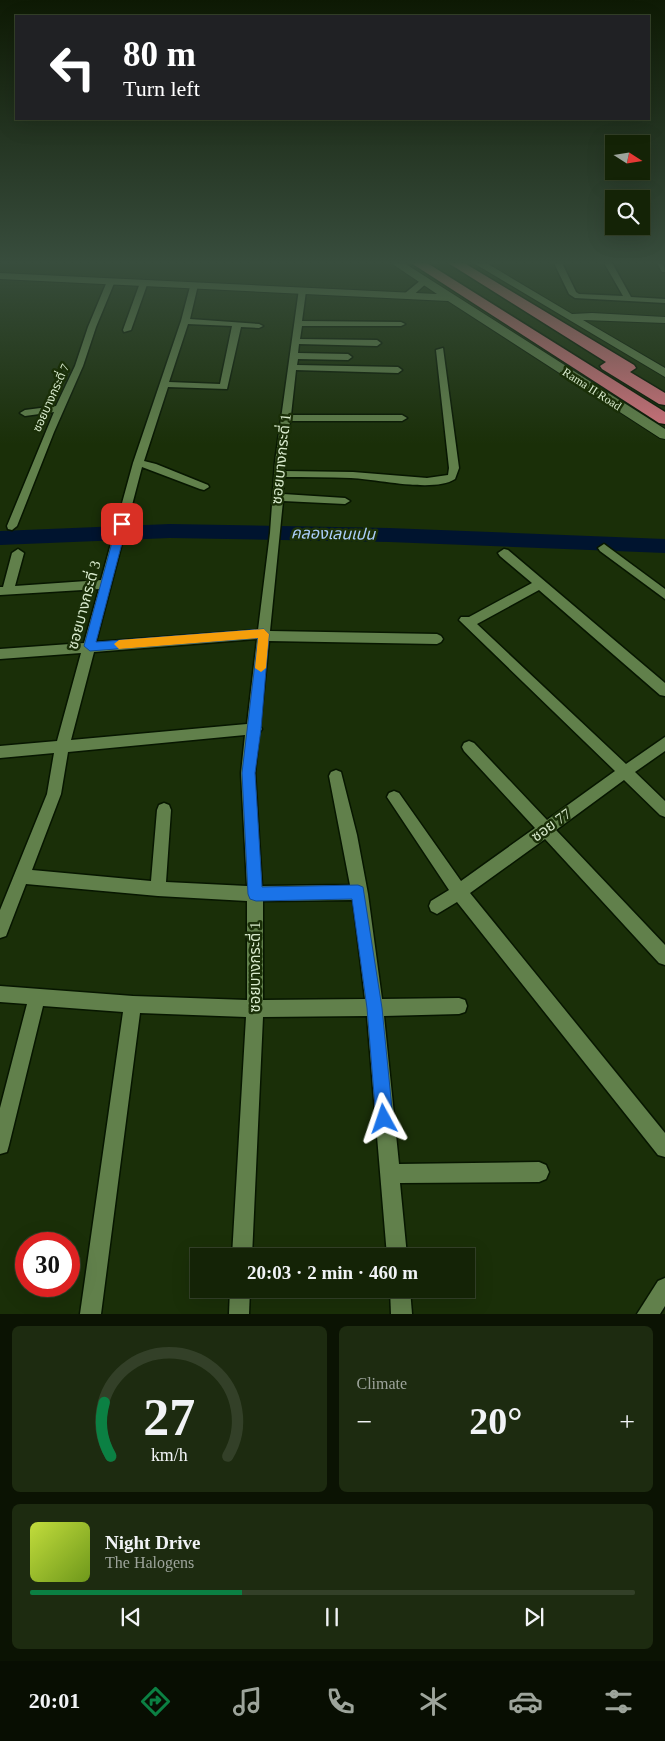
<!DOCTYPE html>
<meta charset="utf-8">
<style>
:root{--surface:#142306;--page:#1d2b10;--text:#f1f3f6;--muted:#9da49b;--line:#334028;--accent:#0b8043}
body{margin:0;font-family:"Times New Roman","Noto Sans Thai",serif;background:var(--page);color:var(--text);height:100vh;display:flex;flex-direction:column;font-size:19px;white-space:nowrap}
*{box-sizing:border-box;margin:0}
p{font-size:16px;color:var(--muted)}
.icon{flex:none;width:28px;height:28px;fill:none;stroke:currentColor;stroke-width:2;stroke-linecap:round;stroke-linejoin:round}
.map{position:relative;height:1314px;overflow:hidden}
.sheet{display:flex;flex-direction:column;gap:12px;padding:12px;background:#0b1303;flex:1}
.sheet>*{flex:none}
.hud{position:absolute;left:15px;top:15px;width:635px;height:105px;border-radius:0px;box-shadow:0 5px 20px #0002,0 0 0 1px var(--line);background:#202124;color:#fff;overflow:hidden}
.needle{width:32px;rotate:102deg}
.controls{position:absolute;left:605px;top:135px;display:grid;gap:10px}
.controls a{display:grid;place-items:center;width:45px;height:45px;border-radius:0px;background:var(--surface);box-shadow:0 5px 20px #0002,0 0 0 1px var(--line);font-size:25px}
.speed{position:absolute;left:15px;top:1232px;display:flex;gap:10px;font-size:25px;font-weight:700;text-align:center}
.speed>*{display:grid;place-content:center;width:65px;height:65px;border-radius:50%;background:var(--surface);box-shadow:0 5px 20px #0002,0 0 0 1px var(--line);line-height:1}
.speed .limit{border:8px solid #d22;background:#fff;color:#111}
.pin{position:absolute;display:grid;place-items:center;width:42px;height:42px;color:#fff;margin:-21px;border-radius:10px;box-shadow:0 2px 8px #0006}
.me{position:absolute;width:55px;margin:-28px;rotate:355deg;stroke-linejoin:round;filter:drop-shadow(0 0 4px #0008)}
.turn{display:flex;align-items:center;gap:18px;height:105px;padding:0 25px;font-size:22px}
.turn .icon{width:65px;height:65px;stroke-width:2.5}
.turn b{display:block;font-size:35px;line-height:42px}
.big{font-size:38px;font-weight:600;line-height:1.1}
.sheet .card{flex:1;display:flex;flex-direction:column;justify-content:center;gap:8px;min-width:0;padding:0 18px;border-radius:8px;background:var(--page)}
.sheet .dial{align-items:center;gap:0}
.dial svg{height:130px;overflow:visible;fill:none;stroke:var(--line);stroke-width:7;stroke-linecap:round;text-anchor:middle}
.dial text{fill:var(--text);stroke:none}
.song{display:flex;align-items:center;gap:15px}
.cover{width:60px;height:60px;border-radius:8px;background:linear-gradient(135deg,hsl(70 70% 55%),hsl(80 70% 35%))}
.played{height:5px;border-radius:2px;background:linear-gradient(90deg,var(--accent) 35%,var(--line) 35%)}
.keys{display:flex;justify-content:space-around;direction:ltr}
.heat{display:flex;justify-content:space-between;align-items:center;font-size:28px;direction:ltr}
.sheet .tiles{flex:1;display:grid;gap:12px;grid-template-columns:1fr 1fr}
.card:last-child{grid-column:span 2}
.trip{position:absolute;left:190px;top:1248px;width:285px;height:50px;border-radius:0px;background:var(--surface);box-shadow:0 5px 20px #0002,0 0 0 1px var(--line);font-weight:600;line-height:50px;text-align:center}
.dock{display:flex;height:80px;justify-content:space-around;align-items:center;background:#080e02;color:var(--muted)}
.dock .icon{width:35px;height:35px}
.dock .current{color:var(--accent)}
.dock b{font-size:22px;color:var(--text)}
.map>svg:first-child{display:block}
</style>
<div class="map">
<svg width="665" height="1314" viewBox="0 0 665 1314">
<rect width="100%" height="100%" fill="#1a2f08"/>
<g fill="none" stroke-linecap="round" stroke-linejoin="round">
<path fill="#00142f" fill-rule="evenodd" d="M 170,524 L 389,528 L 665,539 L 665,553 L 389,542 L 170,538 L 0,545 L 0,531 Z"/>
<g stroke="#071600" stroke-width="3">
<g id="street">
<path d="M 553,261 L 561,261 L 576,292 L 579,294 L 623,296 L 603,261 L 611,261 L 631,297 L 665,299 L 665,303 L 575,298 L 569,294 Z"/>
<path d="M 656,261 L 663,261 L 665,272 L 662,272 Z"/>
<path d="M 108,279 L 115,281 L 96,327 L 83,366 L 54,432 L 17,526 L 12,530 L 8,529 L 7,526 L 54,412 L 25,416 L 20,413 L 25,410 L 56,406 L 75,366 L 88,327 Z"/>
<path d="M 141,280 L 148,282 L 131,330 L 124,332 L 123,330 Z"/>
<path d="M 421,280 L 428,282 L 410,298 L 404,298 L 404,294 Z"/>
<path d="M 191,283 L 198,285 L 190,319 L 259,324 L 263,326 L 259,328 L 241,327 L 227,389 L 168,387 L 144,461 L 156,464 L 208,485 L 209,487 L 204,490 L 200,489 L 142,467 L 96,642 L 258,630 L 270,533 L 275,462 L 299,289 L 306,291 L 302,321 L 401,322 L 405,324 L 401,326 L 302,326 L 300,339 L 377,340 L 381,343 L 377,346 L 299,344 L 298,353 L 348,354 L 352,357 L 348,360 L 298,359 L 297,365 L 398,367 L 402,370 L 398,373 L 296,370 L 291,415 L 402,415 L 407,418 L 402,421 L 290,421 L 284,471 L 353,472 L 427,478 L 448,475 L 449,468 L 436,350 L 443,348 L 459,468 L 455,479 C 434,493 377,479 351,478 C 328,477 306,477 284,477 L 283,494 L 345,498 L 350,501 L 345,504 L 283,501 L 270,631 L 437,634 L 441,636 L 443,639 L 441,642 L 437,644 L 269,641 L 260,726 L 262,729 L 259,733 L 255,773 L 262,886 L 350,885 L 329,776 L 331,772 L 336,770 L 341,772 L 357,835 L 368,894 L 382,999 L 459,998 L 465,1000 L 467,1006 L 465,1012 L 459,1014 L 384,1016 L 399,1164 L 539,1162 L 546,1165 L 549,1172 L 546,1179 L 539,1182 L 400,1183 L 407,1256 L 387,1256 L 367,1016 L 263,1017 L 252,1256 L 232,1256 L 246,1017 L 140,1013 L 101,1314 L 80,1314 L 123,1012 L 43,1006 L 9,1145 L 7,1152 L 0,1154 L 0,1108 L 27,1004 L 0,1002 L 0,986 L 133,996 L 247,1000 L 247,901 L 158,896 L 26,884 L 6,936 L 0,938 L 0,910 L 47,794 L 54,753 L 0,758 L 0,746 L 57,741 L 81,653 L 0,659 L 0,649 L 84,643 L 99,589 L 0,595 L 0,587 L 3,587 L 12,553 L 18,549 L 24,553 L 15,586 L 101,580 L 133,463 L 181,321 ZM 188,324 L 232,326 L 220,384 L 169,382 ZM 257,639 L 247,724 L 71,740 L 94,652 ZM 245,735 L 241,773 L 247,886 L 166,882 L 171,810 L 169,805 L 164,803 L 159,805 L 157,810 L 151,881 L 32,870 L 61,794 L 68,752 ZM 353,900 L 365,999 L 263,1000 L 263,901 Z"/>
<path d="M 604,544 L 665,589 L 665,599 L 600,551 L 598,548 Z"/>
<path d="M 504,549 L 508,550 L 665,683 L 665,696 L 660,695 L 539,590 L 477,624 L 626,764 L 665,737 L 665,751 L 635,772 L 665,801 L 665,817 L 660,815 L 624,780 L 556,830 L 665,945 L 665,965 L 659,963 L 545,839 L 470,893 L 665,1133 L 665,1157 L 658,1155 L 457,902 L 437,914 L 431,911 L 429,906 L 431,901 L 449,890 L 387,797 L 389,793 L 394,791 L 399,793 L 461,881 L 535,828 L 464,751 L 462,747 L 464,743 L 469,741 L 474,743 L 547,820 L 615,771 L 459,620 L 461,617 L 469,617 L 532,583 L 500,556 L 498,553 Z"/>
<path d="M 665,1278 L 665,1306 L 660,1314 L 637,1314 L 658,1281 Z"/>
<path d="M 230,1289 L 250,1289 L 249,1314 L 229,1314 Z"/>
<path d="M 390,1289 L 410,1289 L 412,1314 L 391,1314 Z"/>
</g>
</g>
<g stroke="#071600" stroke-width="2">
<g id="secondary">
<path d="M 388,261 L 401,261 L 665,429 L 665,439 L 660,438 L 448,301 L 0,279 L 0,273 L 437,294 Z"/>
<path d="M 470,261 L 483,261 L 572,314 L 592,313 L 665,317 L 665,323 L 583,320 L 665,368 L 665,377 Z"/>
</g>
</g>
<g stroke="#071600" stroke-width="3">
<g id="highway">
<path d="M 408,261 L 424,261 L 665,412 L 665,424 L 659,423 Z"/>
<path d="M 445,261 L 461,261 L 634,365 L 636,368 L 630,372 L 665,393 L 665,405 L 659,404 L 602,369 L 600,366 L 606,362 Z"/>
</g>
</g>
<use href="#street" fill="#61804b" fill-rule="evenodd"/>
<use href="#secondary" fill="#61804b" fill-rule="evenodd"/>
<use href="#highway" fill="#d4737e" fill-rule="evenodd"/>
</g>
<linearGradient id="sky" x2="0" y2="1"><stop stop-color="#0e1a04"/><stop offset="0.59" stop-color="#384d3d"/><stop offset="1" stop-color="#384d3d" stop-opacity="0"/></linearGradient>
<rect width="665" height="445" fill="url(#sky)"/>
<path fill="#1a73e8" stroke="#114b97" d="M 122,520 L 127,524 L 96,642 L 264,629 L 269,634 L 261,729 L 255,773 L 262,887 L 358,885 L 363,887 L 382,1008 L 393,1119 L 390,1125 L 384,1128 L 378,1125 L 376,1119 L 367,1008 L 352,899 L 256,901 L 250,899 L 248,894 L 242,773 L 258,638 L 90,651 L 84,646 L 117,524 Z"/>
<path fill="#f59e0b" d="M 264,629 L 269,634 L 266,668 L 261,672 L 255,668 L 258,638 L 119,649 L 114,644 L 119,640 Z"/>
<g text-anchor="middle" stroke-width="5" stroke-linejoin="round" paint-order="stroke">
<g font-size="12" fill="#d9ebce" stroke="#1a2f08">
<text transform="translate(592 389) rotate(33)" y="4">Rama II Road</text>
<text transform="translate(51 398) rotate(-66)" y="4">ซอยบางกระดี่ 7</text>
</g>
<g font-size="15" fill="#d9ebce" stroke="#1a2f08">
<text transform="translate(281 459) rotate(-84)" y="5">ซอยบางกระดี่ 1</text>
<text transform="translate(84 605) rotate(-75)" y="5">ซอยบางกระดี่ 3</text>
<text transform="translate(551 825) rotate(-36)" y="5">ซอย 77</text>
<text transform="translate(255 967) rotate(-90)" y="5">ซอยบางกระดี่ 1</text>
</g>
<g font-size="16" font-style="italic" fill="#accffb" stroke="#1a2f08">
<text transform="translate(333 533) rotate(1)" y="6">คลองเลนเปน</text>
</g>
</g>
</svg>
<div class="controls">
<a><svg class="needle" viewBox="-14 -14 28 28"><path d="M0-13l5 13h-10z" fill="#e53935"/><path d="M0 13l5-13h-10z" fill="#9da49b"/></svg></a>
<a><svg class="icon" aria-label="search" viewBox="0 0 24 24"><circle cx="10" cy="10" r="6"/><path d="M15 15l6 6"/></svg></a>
</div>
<div class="speed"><div class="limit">30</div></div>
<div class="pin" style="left:122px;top:524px;background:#d93025"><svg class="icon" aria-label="arrive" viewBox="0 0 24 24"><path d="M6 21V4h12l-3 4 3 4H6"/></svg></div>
<svg class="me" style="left:384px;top:1119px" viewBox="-20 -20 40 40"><path d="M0-17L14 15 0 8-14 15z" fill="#1a73e8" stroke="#fff" stroke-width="4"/></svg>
<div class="trip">20:03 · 2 min · 460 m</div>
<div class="hud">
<div class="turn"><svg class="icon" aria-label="left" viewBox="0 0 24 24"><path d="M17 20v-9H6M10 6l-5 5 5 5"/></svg><div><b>80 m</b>Turn left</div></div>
</div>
</div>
<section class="sheet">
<div class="tiles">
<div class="card dial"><svg viewBox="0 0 100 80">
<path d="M14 69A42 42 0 1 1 86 69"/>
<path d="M14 69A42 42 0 0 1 10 36" stroke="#0b8043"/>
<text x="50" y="56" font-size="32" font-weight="700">27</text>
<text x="50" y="72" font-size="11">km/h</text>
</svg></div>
<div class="card"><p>Climate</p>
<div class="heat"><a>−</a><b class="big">20°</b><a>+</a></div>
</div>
<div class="card">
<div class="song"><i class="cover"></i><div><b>Night Drive</b><p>The Halogens</p></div></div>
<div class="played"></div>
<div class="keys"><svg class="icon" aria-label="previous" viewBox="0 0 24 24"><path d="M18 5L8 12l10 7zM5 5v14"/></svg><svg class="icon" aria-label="pause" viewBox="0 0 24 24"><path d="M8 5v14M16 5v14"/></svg><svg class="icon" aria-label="next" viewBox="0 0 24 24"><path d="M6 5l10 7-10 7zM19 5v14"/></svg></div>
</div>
</div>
</section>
<nav class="dock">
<b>20:01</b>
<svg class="icon current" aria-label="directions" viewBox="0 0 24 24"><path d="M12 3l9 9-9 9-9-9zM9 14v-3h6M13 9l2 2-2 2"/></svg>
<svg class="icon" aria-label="music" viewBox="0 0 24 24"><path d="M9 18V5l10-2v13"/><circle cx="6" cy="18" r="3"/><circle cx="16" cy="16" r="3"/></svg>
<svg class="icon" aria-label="phone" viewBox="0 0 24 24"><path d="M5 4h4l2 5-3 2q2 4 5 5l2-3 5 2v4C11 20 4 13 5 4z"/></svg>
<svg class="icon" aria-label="climate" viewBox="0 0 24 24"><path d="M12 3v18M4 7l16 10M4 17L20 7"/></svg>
<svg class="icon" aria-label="car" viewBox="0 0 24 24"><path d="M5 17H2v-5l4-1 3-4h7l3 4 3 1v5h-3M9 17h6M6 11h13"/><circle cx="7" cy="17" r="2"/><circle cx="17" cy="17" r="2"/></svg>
<svg class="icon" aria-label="filters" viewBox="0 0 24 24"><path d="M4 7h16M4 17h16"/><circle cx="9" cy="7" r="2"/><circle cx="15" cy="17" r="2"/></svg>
</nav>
